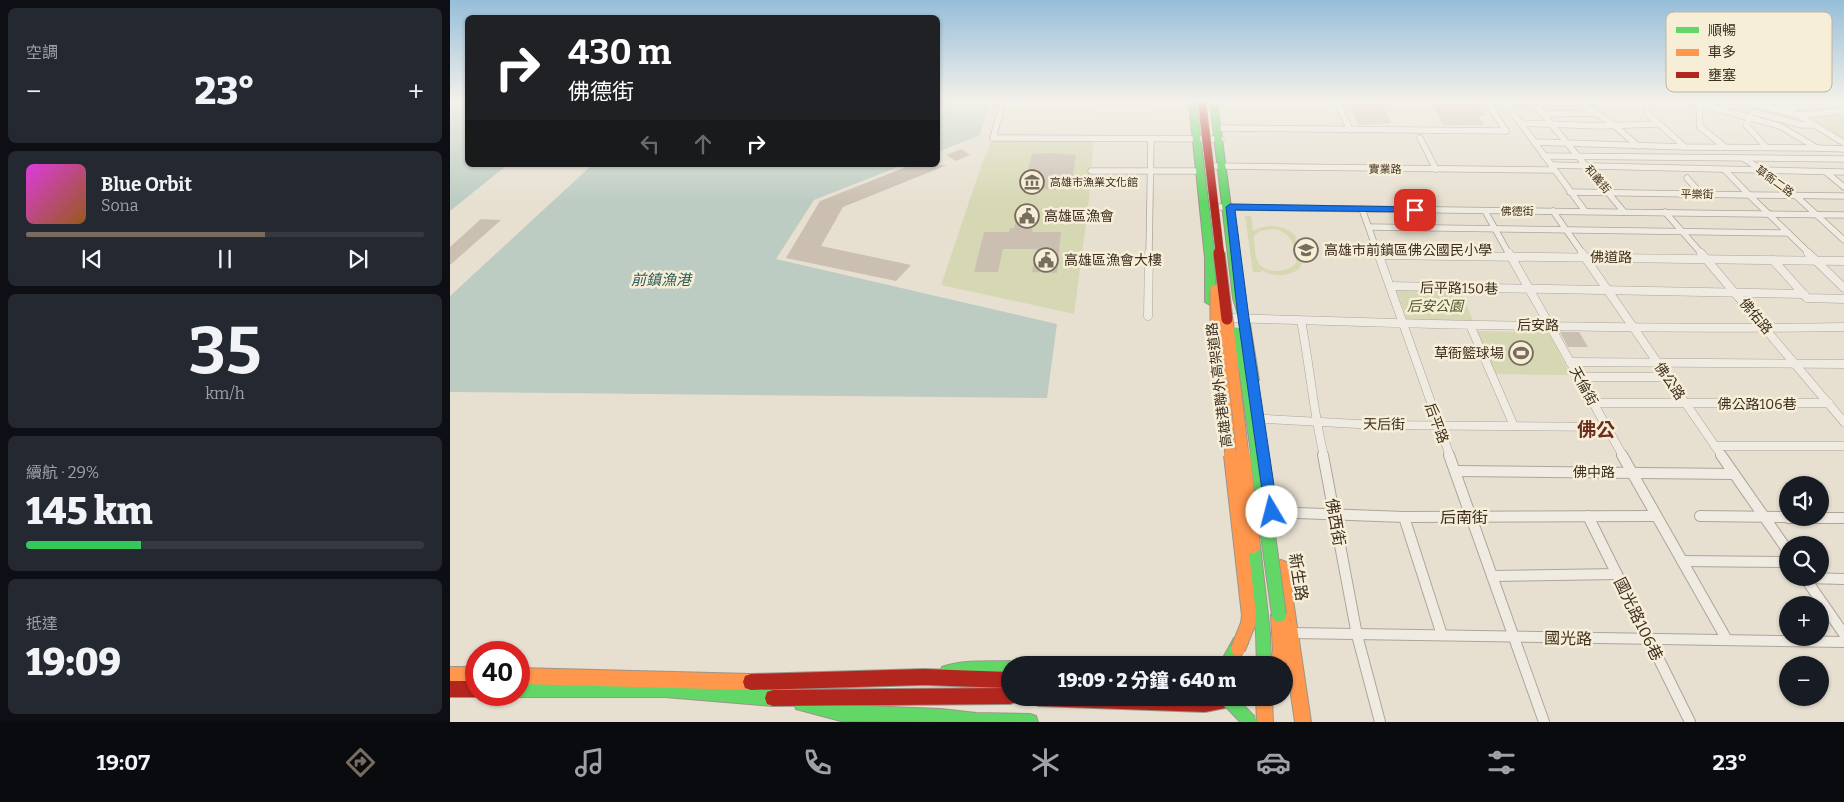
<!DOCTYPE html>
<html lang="zh-TW">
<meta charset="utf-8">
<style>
:root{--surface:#171b24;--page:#242831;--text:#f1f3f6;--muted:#9ea1a6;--line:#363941;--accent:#786c5e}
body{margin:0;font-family:Bitter,"Noto Sans TC",serif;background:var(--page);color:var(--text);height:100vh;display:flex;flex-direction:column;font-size:19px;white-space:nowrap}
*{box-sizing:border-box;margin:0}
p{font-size:16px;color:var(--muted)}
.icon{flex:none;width:28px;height:28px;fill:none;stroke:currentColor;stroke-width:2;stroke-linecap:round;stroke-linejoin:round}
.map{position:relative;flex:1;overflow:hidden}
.sheet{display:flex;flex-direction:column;gap:8px;padding:8px;background:#0d0f14;width:450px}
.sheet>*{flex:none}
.hud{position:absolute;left:15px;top:15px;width:475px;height:152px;border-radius:8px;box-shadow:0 1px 4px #0004;background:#202124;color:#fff;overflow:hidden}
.fabs{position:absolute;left:1329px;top:476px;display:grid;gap:10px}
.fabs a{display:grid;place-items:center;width:50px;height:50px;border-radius:50%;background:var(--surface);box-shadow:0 1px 4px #0004;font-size:25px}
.speed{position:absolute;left:15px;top:641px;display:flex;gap:10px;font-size:25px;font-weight:700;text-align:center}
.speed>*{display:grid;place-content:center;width:65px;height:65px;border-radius:50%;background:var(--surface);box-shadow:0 1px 4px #0004;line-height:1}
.speed .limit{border:8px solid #d22;background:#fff;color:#111}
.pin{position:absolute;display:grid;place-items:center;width:42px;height:42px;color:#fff;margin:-21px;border-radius:10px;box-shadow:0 2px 8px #0006}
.me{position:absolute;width:55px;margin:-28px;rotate:352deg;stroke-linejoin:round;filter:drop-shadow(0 0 4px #0008)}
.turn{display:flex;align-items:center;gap:18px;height:105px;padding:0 20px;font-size:22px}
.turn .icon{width:65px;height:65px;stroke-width:2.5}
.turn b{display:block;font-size:35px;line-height:42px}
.lanes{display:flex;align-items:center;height:48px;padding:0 20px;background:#0003;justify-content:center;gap:25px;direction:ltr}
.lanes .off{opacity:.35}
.big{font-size:38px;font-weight:800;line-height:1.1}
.sheet .tile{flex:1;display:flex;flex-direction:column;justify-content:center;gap:8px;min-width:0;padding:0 18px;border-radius:8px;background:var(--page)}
.sheet .dial{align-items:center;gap:0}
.dial b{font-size:65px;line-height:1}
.song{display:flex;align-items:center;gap:15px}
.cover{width:60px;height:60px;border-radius:8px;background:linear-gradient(135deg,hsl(300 70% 55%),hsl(30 70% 35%))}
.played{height:5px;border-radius:2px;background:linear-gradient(90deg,var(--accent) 60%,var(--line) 60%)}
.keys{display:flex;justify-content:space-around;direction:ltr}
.heat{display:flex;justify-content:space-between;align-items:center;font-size:28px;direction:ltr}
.charge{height:8px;border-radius:4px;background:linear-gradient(90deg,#34c759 29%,var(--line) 0)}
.trip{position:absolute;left:551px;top:656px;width:292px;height:50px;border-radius:25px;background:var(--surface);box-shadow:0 1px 4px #0004;font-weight:800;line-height:50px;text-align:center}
.tabs{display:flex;height:80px;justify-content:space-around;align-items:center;background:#090b0e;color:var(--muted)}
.tabs .icon{width:35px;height:35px}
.tabs .selected{color:var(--accent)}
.tabs b{font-size:22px;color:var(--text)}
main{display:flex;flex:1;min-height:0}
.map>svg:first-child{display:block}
</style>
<main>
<section class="sheet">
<div class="tile"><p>空調</p>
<div class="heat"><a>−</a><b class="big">23°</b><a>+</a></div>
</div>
<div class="tile">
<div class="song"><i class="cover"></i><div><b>Blue Orbit</b><p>Sona</p></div></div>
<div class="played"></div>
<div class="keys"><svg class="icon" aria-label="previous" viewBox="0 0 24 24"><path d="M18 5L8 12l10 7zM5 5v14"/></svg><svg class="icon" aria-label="pause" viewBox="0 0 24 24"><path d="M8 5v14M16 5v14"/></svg><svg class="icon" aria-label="next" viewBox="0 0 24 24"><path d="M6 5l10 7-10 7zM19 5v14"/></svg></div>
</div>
<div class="tile dial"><b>35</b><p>km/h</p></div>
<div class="tile"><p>續航 · 29%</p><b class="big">145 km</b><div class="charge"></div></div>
<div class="tile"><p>抵達</p><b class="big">19:09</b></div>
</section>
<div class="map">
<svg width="1394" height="722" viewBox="0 0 1394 722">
<rect width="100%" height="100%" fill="#e7e0d1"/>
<g fill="#d6d7b3" fill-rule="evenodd">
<path d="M 1394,112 L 1394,142 L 1351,116 Z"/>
<path d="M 543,138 L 644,139 L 638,209 L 624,314 L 491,285 L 533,161 Z"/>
<path d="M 795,216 L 801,216 L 803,231 C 817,223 833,225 845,235 L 853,262 L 849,269 C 838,277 823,277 811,270 L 811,272 L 803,272 ZM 822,229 C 841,231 846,245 846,263 C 838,273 813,275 807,260 C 804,254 805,243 804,236 L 810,231 Z"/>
<path d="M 946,289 L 1010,290 L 1024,323 L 958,322 Z"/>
<path d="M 1023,331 L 1098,332 L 1121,375 L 1042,374 Z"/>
</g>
<g fill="#bcccc2">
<path d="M 0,102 L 17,102 L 18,165 L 57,165 L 0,211 Z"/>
<path d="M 488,102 L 540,102 L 530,135 L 488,152 Z"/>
<path d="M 142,165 L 453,165 L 364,200 L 326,259 L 607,324 L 597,398 L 0,392 L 0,296 Z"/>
</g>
<g fill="#cbbfb2">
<path d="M 899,102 L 932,102 L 941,123 L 908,125 Z"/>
<path d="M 981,102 L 1026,102 L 1036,116 L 1028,116 L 1035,125 L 993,125 Z"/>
<path d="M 511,149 L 520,155 L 506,161 L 496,155 Z"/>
<path d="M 600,153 L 626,155 L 621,188 L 606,187 L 606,190 L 573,188 L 582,154 Z"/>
<path d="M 461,165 L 497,165 L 393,207 L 371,246 L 461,265 L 446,281 L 336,258 L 370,201 Z"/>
<path d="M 567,214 L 585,214 L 582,232 L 611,232 L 607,273 L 582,272 L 587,249 L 553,249 L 548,272 L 524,272 L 534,232 L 559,232 L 560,228 L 564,228 Z"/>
<path d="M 31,219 L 51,220 L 0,265 L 0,247 Z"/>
<path d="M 1110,332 L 1129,332 L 1138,347 L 1118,347 Z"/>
</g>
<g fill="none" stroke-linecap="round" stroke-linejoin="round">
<g stroke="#ada599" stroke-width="7">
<g id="street-far2">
<path d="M 553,102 L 543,138 L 771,139"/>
<path d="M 887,102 L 900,130"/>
<path d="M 1037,102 L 1056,131"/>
<path d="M 1055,102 L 1135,211"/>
<path d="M 1083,102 L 1174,212"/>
<path d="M 1130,102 L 1164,125 L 1188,146"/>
<path d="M 1196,102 L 1198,114 L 1235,147"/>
<path d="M 1295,102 L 1348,115"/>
<path d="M 1389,102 L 1394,104"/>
<path d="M 1056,103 L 1131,103"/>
<path d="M 1254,103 L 1249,108 L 1250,127 L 1275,147"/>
<path d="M 651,110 L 699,110"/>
<path d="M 1333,110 L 1357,106"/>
<path d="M 1394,111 L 1348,115 L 1394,143"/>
<path d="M 1304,112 L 1352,125 L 1362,125"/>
<path d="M 1094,114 L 1147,113"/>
<path d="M 1301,115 L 1296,125 L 1316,147"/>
<path d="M 1070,123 L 1150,126 L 1207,124"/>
<path d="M 766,128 L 1056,131"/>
<path d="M 970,138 L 986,169"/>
<path d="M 1084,142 L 1235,147 L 1367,148 L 1330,126 L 1242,102"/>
<path d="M 1367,148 L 1394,149"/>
<path d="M 1094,156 L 1394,159"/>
<path d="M 1293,158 L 1333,184 L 1394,240"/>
<path d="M 1101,165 L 1394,172"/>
<path d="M 765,166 L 1104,170"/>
<path d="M 641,171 L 750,171"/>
<path d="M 1376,172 L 1394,187"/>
<path d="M 1237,178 L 1251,194"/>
<path d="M 1120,192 L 1299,195 L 1275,170"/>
<path d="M 1299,195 L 1360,254"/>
<path d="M 1299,195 L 1394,196"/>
<path d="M 769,207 L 1394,215"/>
<path d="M 912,209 L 928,254"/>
<path d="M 1035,211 L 1059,254"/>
<path d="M 1103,211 L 1133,254"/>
<path d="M 1215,212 L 1252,254"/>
<path d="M 919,227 L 1338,233"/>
<path d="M 699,254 L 701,139"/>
</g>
</g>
<g stroke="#ada599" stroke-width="9">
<g id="street-far1">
<path d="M 928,253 L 1000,456"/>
<path d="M 1059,253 L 1173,456"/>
<path d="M 1132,253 L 1272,456"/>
<path d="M 1251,253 L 1394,422"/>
<path d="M 1358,253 L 1394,288"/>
<path d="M 929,255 L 1394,261"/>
<path d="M 1323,260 L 1357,298 L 1394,299"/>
<path d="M 940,286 L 1354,294"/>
<path d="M 698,316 L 699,253"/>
<path d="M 782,318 C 986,325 1190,330 1394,327"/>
<path d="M 851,321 C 860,366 863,411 874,456"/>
<path d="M 1020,325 L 1064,426"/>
<path d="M 1120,362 L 1394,364"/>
<path d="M 1128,377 L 1217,377"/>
<path d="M 1143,403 L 1379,403"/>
<path d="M 799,418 L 926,425 L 1157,427"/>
<path d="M 1265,446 L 1394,446"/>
</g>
</g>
<g stroke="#ada599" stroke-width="12">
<g id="street">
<path d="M 873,455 L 907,635 L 930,722"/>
<path d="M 999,455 L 1094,722"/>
<path d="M 1172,455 L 1277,640"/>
<path d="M 1271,455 L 1338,551"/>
<path d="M 1005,471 L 1284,474"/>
<path d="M 821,512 L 954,517 L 1206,516"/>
<path d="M 1138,516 L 1240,722"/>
<path d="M 1250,516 L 1338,517"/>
<path d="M 954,517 L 992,635"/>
<path d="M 1338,518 L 1394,518"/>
<path d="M 1232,561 L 1338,562"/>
<path d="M 1042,576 L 1167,574"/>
<path d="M 1355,578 L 1394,634"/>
<path d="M 1356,578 L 1394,579"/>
<path d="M 842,633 L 1394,642"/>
</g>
</g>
<g stroke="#9c958a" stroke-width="2">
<g id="fast">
<path d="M 739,102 L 746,102 L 765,258 L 765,302 L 760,305 L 755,302 L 755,258 Z"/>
<path d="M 760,102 L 767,102 L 793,298 L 799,318 L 809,380 L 803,384 L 797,380 L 789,318 L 783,298 Z"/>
<path d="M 790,636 L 796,638 L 798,643 L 786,665 L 769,665 L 784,638 Z"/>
<path d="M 560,661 L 566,665 L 560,665 L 560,677 L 519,678 L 498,681 L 492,679 L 490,673 L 492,667 C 513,659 538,662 560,661 Z"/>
<path d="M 69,681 L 215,681 L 323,690 L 329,692 L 331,698 L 329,704 L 323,706 L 215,697 L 69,697 L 64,695 L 69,695 Z"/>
<path d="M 352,695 L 391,705 L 491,709 L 526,713 L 580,714 L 586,716 L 588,722 L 391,721 L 346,709 L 344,703 L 346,697 Z"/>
</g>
</g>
<g stroke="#9c958a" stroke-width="2">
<g id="slow">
<path d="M 831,560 L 836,562 L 838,566 L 861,722 L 845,722 L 836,660 L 835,665 L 819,665 L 823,651 L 821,615 L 824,610 L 829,608 L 824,566 L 826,562 Z"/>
<rect x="0" y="667" width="26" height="16"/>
<path d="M 69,668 L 301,674 L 307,676 L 309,682 L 307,688 L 301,690 L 69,684 Z"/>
<path d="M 806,698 L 822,698 L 823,722 L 807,722 Z"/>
</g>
</g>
<g stroke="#9c958a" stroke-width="2">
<g id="jam">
<path d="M 474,669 L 560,672 L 560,698 L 568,698 L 566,702 L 560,704 L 323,706 L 317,704 L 315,698 L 317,692 L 323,690 L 557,688 L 474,685 L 301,690 L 295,688 L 293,682 L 295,676 L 301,674 Z"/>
<path d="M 0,681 L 26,681 L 26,695 L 31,695 L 26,697 L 0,697 Z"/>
<path d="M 581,698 L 797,698 L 795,704 L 755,712 L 589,706 L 583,704 Z"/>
</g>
</g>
<use href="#street-far2" stroke="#efebe3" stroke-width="5.5"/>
<use href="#street-far1" stroke="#efebe3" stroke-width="8"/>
<use href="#street" stroke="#efebe3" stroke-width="10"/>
<use href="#fast" fill="#63d668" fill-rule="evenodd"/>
<use href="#slow" fill="#ff974d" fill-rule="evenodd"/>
<use href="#jam" fill="#b3261e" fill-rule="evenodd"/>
<g stroke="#9c958a" stroke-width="13" stroke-linecap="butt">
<path id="fast-bridge-far1" d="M 786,333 L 795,372 L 807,456"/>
</g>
<g stroke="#9c958a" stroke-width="16" stroke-linecap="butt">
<g id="fast-bridge">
<path d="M 807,455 L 829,615"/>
<path d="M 803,546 L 813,633 L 814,665"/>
<path d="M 777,698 L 800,722"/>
</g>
</g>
<g stroke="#9c958a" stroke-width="13" stroke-linecap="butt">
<g id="slow-bridge-far1">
<path d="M 766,290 L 766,317 L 781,456"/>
<path d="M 777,319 L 793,456"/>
</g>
</g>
<g stroke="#9c958a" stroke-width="16" stroke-linecap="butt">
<g id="slow-bridge">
<path d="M 781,455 L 799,615 L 798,624 L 788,649"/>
<path d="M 793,455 L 803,546"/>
</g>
</g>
<g stroke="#9c958a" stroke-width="9" stroke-linecap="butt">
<path id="jam-bridge-far1" d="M 752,102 L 770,254"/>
</g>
<g stroke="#9c958a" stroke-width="13" stroke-linecap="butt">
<path id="jam-bridge" d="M 769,253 L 777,319"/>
</g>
<use href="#fast-bridge-far1" stroke="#63d668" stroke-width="11"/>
<use href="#fast-bridge" stroke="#63d668" stroke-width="14"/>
<use href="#slow-bridge-far1" stroke="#ff974d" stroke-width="11"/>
<use href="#slow-bridge" stroke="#ff974d" stroke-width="14"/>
<use href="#jam-bridge-far1" stroke="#b3261e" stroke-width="8"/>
<use href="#jam-bridge" stroke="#b3261e" stroke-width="11"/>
</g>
<linearGradient id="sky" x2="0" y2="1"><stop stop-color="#96bed9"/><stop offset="0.5" stop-color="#f4f1ea"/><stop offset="1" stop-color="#f4f1ea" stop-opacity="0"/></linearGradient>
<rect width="1394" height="203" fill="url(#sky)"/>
<path fill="#1a73e8" stroke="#114b97" d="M 780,204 L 965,207 L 969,210 L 965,212 L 785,210 L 799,318 L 828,512 L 826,516 L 822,517 L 817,516 L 815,512 L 788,318 L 776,207 Z"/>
<defs>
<g id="museum-ring" transform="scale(1.25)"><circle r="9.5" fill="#f7eed8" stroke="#786c5e" stroke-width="1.5"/><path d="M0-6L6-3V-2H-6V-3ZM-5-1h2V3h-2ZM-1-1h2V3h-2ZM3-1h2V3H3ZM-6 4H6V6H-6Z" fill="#786c5e"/></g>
<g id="civic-ring" transform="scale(1.25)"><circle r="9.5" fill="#f7eed8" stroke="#786c5e" stroke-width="1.5"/><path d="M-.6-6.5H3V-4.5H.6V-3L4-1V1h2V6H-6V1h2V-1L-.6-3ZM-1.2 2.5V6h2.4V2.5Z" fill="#786c5e"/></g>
<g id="school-ring" transform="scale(1.25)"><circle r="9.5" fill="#f7eed8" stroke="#786c5e" stroke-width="1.5"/><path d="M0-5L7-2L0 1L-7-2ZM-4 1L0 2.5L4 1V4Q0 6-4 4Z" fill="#786c5e"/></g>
<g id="stadium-ring" transform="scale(1.25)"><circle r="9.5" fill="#f7eed8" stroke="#786c5e" stroke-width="1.5"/><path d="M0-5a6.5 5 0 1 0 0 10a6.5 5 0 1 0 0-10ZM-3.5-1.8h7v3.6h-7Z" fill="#786c5e"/></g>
</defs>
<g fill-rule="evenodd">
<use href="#museum-ring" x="582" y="182"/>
<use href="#civic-ring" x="577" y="216"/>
<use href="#school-ring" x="856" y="250"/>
<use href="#civic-ring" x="596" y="260"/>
<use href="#stadium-ring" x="1071" y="353"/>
</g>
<g text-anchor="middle" stroke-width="5" stroke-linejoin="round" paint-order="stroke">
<g font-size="11" fill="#3d2e20" stroke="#f7eed8">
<text transform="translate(935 169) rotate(1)" y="4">實業路</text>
<text transform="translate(1148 179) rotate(50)" y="4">和義街</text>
<text transform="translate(1325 181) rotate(36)" y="4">草衙二路</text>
<text transform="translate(1247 194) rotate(1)" y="4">平樂街</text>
<text x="1067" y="215">佛德街</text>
</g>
<g font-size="11" fill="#3d2e20" stroke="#f7eed8" text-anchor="start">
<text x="600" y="186">高雄市漁業文化館</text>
</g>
<g font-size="14" fill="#3d2e20" stroke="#f7eed8" text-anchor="start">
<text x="594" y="221">高雄區漁會</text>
<text x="874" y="255">高雄市前鎮區佛公國民小學</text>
<text x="614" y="265">高雄區漁會大樓</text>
<text x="1054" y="358" text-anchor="end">草衙籃球場</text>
</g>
<g font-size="14" fill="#3d2e20" stroke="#f7eed8">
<text transform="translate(1161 257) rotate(1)" y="5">佛道路</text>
<text transform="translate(1009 288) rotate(1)" y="5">后平路150巷</text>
<text transform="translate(1306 316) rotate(50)" y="5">佛佑路</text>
<text transform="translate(1088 325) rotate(1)" y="5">后安路</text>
<text transform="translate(1220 381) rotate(56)" y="5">佛公路</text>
<text transform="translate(769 385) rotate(-97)" y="5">高雄港聯外高架道路</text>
<text transform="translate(1134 386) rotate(61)" y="5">天倫街</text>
<text x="1307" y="409">佛公路106巷</text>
<text transform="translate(987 423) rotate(70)" y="5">后平路</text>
<text transform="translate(934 424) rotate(1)" y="5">天后街</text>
<text x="1144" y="477">佛中路</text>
</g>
<g font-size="14" font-style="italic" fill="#4d5a26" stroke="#f7eed8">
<text x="985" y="311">后安公園</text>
</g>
<g font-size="15" font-style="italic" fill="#2f5d5a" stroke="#f7eed8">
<text x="211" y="285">前鎮漁港</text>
</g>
<g font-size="16" fill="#3d2e20" stroke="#f7eed8">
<text x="1014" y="523">后南街</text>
<text transform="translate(886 522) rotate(80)" y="6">佛西街</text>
<text transform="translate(849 577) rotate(81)" y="6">新生路</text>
<text transform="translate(1189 619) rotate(64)" y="6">國光路106巷</text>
<text transform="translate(1118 638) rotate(1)" y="6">國光路</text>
</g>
<g font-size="19" font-weight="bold" fill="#6b2e1e" stroke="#f7eed8">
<text x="1146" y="436">佛公</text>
</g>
</g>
<rect x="1216" y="12" width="166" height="80" rx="8" fill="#f7eed8" stroke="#bfb4a1" stroke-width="1"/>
<rect x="1226" y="27" width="23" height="6" fill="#63d668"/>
<rect x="1226" y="49" width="23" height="7" fill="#ff974d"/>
<rect x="1226" y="72" width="23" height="6" fill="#b3261e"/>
<g font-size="14" fill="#3d2e20">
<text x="1258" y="35">順暢</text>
<text x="1258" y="57">車多</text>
<text x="1258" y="80">壅塞</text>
</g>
</svg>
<div class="fabs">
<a><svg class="icon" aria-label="sound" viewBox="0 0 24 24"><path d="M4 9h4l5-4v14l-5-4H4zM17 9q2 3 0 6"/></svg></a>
<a><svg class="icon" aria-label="search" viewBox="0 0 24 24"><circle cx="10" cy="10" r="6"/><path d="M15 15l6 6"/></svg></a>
<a>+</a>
<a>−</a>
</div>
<div class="speed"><div class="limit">40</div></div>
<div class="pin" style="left:965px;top:210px;background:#d93025"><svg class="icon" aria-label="arrive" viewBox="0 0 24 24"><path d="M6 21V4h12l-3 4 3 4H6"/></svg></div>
<svg class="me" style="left:822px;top:512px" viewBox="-20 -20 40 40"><circle r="19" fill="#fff"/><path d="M0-13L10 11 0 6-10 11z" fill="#1a73e8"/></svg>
<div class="trip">19:09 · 2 分鐘 · 640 m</div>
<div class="hud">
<div class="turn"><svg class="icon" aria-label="right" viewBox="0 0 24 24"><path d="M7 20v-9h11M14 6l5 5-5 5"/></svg><div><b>430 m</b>佛德街</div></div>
<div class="lanes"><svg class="icon off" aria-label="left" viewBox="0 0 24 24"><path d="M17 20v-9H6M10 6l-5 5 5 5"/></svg><svg class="icon off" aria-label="ahead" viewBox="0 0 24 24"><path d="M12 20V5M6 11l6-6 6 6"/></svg><svg class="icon" aria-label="right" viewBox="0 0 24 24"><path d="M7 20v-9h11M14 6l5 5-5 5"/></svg></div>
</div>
</div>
</main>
<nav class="tabs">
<b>19:07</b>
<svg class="icon selected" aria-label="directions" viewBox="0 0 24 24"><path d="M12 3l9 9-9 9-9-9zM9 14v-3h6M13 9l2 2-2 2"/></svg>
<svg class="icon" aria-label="music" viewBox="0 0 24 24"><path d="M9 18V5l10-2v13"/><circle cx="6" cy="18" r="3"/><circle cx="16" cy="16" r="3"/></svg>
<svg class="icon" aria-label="phone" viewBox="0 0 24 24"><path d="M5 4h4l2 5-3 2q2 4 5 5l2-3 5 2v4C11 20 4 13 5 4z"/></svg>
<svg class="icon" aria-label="climate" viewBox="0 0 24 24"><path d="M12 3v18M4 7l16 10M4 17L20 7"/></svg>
<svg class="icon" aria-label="car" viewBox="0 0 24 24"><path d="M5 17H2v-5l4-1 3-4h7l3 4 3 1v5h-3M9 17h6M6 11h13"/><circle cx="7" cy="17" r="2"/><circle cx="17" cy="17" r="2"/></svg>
<svg class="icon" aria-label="filters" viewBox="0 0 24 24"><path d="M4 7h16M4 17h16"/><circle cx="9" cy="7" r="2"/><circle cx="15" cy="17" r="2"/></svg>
<b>23°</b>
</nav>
